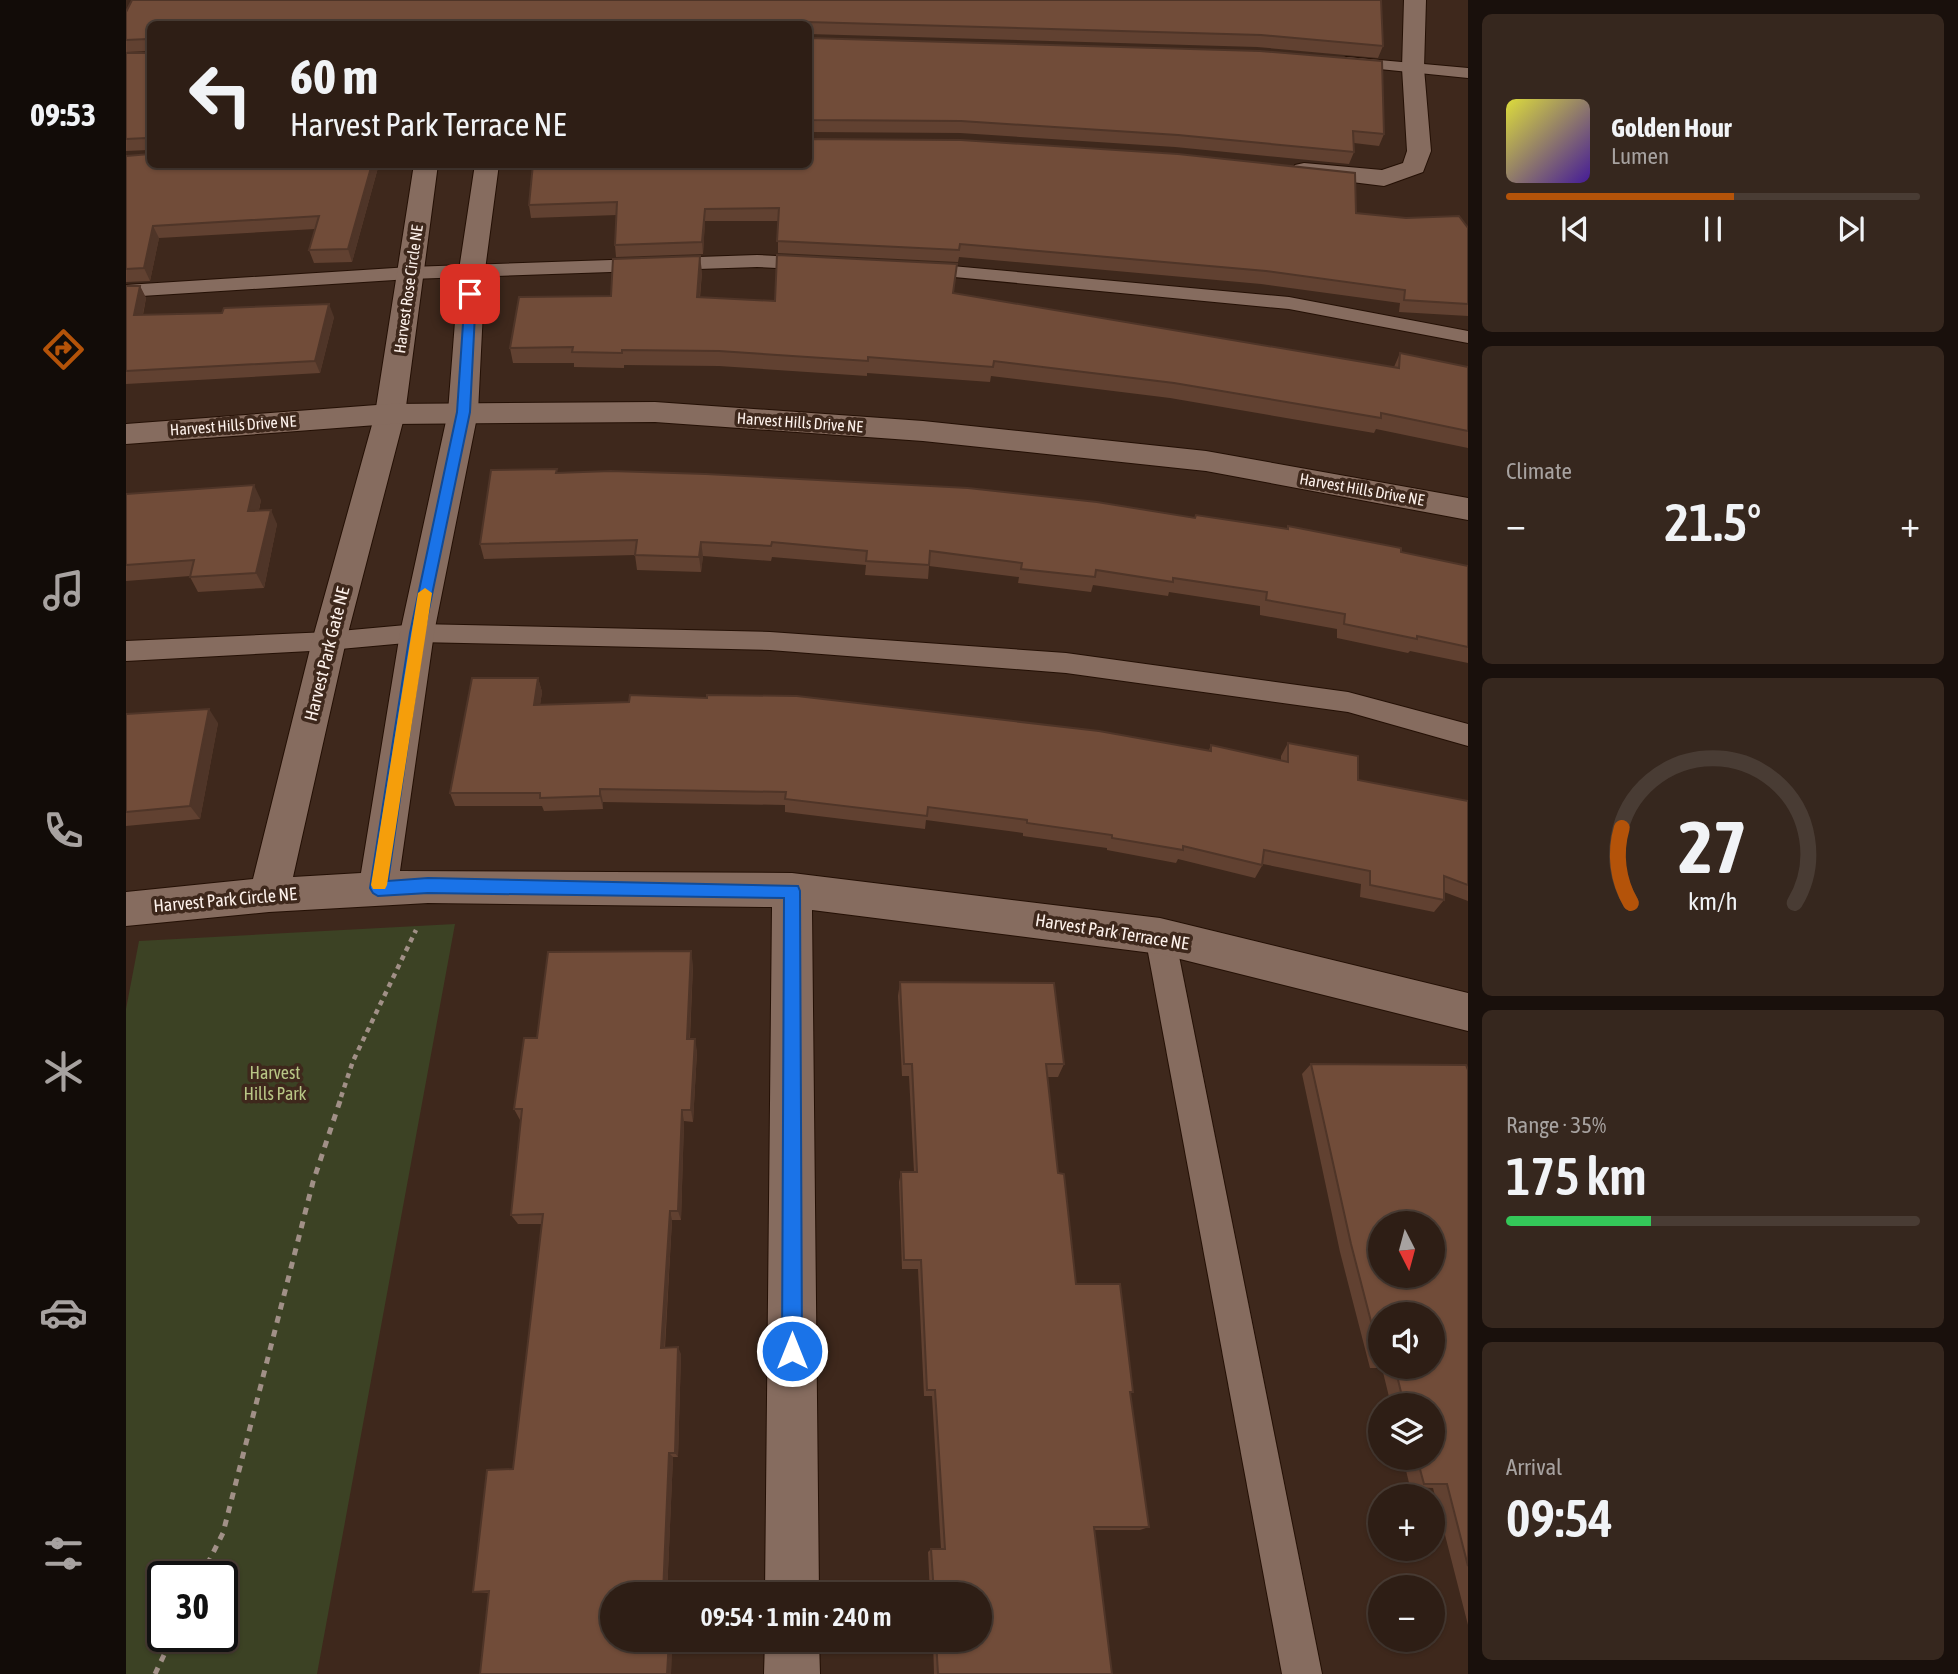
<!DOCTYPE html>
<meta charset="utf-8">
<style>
:root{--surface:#2e1e15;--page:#36271e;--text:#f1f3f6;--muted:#a7a2a0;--line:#493c34;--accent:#b45309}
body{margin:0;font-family:"Asap Condensed",sans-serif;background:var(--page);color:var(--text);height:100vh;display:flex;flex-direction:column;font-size:26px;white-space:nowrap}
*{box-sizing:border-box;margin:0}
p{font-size:23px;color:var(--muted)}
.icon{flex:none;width:38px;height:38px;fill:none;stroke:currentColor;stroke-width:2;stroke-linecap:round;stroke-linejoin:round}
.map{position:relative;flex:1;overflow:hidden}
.drawer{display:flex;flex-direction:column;gap:14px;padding:14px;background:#19100c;width:490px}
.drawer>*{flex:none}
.top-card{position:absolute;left:21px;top:21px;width:665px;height:147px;border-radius:10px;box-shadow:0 2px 5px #0004,0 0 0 2px var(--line);background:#2e1e15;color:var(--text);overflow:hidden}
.needle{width:46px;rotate:174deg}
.buttons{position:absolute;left:1242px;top:1211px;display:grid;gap:14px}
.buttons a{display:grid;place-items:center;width:77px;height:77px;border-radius:50%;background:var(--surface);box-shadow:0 2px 5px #0004,0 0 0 2px var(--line);font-size:35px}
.speed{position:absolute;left:21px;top:1561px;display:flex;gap:14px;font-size:35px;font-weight:700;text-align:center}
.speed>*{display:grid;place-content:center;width:91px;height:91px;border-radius:50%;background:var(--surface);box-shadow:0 2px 5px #0004,0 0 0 2px var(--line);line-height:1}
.speed .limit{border:4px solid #111;border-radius:10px;background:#fff;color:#111}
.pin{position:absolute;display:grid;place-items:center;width:60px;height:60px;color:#fff;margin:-30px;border-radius:14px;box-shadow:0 4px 10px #0006}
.me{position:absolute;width:77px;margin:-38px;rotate:0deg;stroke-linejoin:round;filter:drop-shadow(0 0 5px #0008)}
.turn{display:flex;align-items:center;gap:24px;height:147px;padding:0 28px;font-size:32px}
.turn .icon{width:91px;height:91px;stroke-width:2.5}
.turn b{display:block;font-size:49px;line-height:60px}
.big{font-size:52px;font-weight:600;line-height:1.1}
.drawer .card{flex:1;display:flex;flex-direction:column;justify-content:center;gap:10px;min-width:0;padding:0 24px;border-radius:10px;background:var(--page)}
.drawer .dial{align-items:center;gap:0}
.dial svg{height:182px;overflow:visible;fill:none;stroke:var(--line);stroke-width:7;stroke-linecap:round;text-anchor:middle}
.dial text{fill:var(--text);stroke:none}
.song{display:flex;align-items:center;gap:21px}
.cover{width:84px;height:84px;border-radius:10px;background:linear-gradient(135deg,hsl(60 70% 55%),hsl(260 70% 35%))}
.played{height:7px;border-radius:4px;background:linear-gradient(90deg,var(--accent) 55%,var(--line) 55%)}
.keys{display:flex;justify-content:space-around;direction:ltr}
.heat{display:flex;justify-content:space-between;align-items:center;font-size:38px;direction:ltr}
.charge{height:10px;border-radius:5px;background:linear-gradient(90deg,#34c759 35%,var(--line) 0)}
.trip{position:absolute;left:474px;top:1582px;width:392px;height:70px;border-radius:35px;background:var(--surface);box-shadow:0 2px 5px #0004,0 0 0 2px var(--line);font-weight:600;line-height:70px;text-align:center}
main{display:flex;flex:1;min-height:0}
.menu{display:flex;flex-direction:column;width:126px;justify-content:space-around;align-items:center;background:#120c08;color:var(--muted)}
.menu .icon{width:49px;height:49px}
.menu .on{color:var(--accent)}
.menu b{font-size:32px;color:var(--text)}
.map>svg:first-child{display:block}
</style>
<main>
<nav class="menu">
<b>09:53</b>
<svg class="icon on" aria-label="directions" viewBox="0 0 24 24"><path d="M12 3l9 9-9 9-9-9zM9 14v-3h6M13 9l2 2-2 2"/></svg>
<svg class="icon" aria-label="music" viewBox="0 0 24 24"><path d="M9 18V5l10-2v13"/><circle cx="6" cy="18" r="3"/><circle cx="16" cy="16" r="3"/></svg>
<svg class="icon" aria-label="phone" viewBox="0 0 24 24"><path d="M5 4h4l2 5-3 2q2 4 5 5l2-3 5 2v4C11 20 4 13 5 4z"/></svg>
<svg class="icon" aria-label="climate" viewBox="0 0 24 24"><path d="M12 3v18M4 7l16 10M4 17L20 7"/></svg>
<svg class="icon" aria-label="car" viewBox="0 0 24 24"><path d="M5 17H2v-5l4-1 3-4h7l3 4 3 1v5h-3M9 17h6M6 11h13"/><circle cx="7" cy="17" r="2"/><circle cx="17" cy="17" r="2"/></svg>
<svg class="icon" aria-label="filters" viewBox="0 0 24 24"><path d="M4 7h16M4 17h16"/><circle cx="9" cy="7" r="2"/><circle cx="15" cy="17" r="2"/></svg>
</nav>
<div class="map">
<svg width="1342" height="1674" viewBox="0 0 1342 1674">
<rect width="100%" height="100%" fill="#3e281c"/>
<path fill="#3c4224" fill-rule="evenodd" d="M 329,924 L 191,1674 L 0,1674 L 0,1009 L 13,941 ZM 37,1577 L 96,1577 L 96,1636 L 37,1636 Z"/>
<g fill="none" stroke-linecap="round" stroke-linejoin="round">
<g stroke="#241005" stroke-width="2">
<g id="lane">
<path d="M 1220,57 L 1342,68 L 1342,78 L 1214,65 L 1212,62 Z"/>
<path d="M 631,255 L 689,258 L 699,264 L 689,270 L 631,267 L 284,279 L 0,297 L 0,285 L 284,267 Z"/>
<path d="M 793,263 L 1163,297 L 1342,331 L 1342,343 L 1163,309 L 786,273 L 783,269 Z"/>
<path d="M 291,624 L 644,632 L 940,653 L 1222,692 L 1342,724 L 1342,746 L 1222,712 L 940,673 L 644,650 L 291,642 L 203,650 L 0,661 L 0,641 L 203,632 Z"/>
<path d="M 1034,923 L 1044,927 L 1049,936 L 1196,1674 L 1156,1674 L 1019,936 L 1024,927 Z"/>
</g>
</g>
<g stroke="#241005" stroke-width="2">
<g id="street">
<path d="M 1278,0 L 1300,0 L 1298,68 L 1305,151 L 1297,172 L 1258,186 L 1169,175 L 1166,170 L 1169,165 L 1178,163 L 1256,170 L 1277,163 L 1281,151 L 1276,68 Z"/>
<path d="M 288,164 L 312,164 L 279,414 L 220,641 L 167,877 L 235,873 L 274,633 L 322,412 L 333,270 L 349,164 L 373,164 L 359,270 L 352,412 L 308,633 L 274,871 L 666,873 L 1034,918 L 1342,993 L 1342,1031 L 1034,954 L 686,910 L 693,1594 L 639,1594 L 646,907 L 302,903 L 143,912 L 0,926 L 0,892 L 127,879 L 186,641 L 249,414 Z"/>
<path d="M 639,1640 L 693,1640 L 694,1674 L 638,1674 Z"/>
</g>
</g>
<g stroke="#241005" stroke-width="2">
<path id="secondary" d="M 529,402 L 797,421 L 1080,451 L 1342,498 L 1342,520 L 1080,471 L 797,441 L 529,422 L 264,424 L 0,444 L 0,424 L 264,404 Z"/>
</g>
<path stroke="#a19087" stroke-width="4.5" stroke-dasharray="5 5" stroke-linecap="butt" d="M 215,1097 L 227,1061 L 290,930"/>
<g stroke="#a19087" stroke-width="5" stroke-dasharray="7 7" stroke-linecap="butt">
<path d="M 75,1577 L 97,1533 L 187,1182 L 216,1095"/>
<path d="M 29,1674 L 47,1636"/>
</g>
<use href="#lane" fill="#866c5f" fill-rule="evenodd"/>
<use href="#street" fill="#866c5f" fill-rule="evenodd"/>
<use href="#secondary" fill="#866c5f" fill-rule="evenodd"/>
</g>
<g fill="#614131" fill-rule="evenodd">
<path d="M 1255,0 L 1257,46 L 1252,58 L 1131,47 L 682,34 L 682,24 L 24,24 L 24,164 L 253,164 L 226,262 L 188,263 L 183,250 L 189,229 L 33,238 L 24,281 L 0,282 L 0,156 L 23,154 L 22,150 L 0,151 L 0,53 L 21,53 L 21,51 L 0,52 L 0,12 Z"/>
<path d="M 682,38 L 1258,134 L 1253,146 L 1228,143 L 1228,152 L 1223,164 L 1049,147 L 834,133 L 682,132 Z"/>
<path d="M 407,164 L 1230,213 L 1342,228 L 1342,316 L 1273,312 L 1274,303 L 1135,284 L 833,257 L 832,262 L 652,253 L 652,221 L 579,221 L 577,254 L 490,257 L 489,245 L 491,215 L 405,218 L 403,205 Z"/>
<path d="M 576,272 L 574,298 L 649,301 L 828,293 L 1268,367 L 1274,353 L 1342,367 L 1342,448 L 1250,429 L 1248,433 L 1044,398 L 865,376 L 864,382 L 741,373 L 741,376 L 593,366 L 498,365 L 498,368 L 448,367 L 448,363 L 387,363 L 384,348 L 485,296 Z"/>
<path d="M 0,286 L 14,286 L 20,298 L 17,315 L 208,317 L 194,373 L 0,384 Z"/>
<path d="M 432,473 L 1069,518 L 1070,515 L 1161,529 L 1162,526 L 1275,552 L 1342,566 L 1342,663 L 1284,651 L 1282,653 L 1211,638 L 1211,629 L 1134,615 L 1134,606 L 1043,592 L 1042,596 L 967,585 L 965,592 L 892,583 L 893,577 L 803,566 L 802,579 L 739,575 L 740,565 L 646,557 L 645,561 L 577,556 L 575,572 L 511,570 L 509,555 L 358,559 L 354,544 Z"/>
<path d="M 0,494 L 135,500 L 133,510 L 151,524 L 138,588 L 72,592 L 64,577 L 64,576 L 0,581 Z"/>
<path d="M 412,678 L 416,692 L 414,705 L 1083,750 L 1085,745 L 1155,761 L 1155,756 L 1162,743 L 1232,780 L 1342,801 L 1342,901 L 1318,892 L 1318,900 L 1308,912 L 1234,897 L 1235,884 L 1137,864 L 1129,878 L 1052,859 L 1050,863 L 981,850 L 981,848 L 897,836 L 897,833 L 800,820 L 799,829 L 659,812 L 659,805 L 477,802 L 477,809 L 418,811 L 416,806 L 329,806 L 324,793 Z"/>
<path d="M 0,714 L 92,723 L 74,819 L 0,826 Z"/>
<path d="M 567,965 L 564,1039 L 571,1051 L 567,1122 L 558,1121 L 555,1220 L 546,1220 L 539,1348 L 555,1354 L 552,1457 L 547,1457 L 541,1594 L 486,1594 L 486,1640 L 546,1640 L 545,1674 L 354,1674 L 363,1593 L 347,1592 L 387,1469 L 416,1224 L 392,1224 L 385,1215 L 395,1120 L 394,1120 L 388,1109 L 411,1038 Z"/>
<path d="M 774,982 L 938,1064 L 932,1077 L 921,1077 L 932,1173 L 950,1284 L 1007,1392 L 1004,1394 L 1023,1527 L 1014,1530 L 968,1530 L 986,1674 L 808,1674 L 807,1640 L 854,1640 L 854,1594 L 804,1594 L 802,1552 L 805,1549 L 815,1549 L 806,1396 L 798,1396 L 792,1269 L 776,1269 L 773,1182 L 775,1172 L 788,1172 L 783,1076 L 776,1076 L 772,996 Z"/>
<path d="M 1185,1064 L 1342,1070 L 1342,1625 L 1307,1488 L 1284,1487 L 1277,1458 L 1307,1458 L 1307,1405 L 1265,1405 L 1256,1368 L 1244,1368 L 1214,1252 L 1176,1074 ZM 1255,1314 L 1307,1367 L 1255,1367 Z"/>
</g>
<g fill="#4f3528">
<path d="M 246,164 L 253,164 L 226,262 L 222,249 Z"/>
<path d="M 579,209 L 579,221 L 577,254 L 576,242 Z"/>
<path d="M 27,226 L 33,238 L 24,281 L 18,268 Z"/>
<path d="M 574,256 L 576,272 L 572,313 L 571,297 Z"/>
<path d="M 14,286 L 20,298 L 14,327 L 8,315 Z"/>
<path d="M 203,304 L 208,317 L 194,373 L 189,361 Z"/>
<path d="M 128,485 L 135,500 L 129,526 L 122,511 Z"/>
<path d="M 145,510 L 151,524 L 138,588 L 130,573 Z"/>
<path d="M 575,542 L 577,556 L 575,572 L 573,557 Z"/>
<path d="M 412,678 L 416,692 L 412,719 L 408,705 Z"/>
<path d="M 83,709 L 92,723 L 74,819 L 64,806 Z"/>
<path d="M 474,789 L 477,802 L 477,809 L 474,796 Z"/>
<path d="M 565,951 L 567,965 L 563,1051 L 561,1039 Z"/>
<path d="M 569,1039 L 571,1051 L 567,1122 L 565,1110 Z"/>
<path d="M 556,1110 L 558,1121 L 555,1220 L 552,1211 Z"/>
<path d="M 544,1211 L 546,1220 L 538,1355 L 535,1348 Z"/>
<path d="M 552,1347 L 555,1354 L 552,1457 L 549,1453 Z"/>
<path d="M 543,1453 L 547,1457 L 541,1594 L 537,1594 Z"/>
<path d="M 543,1640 L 546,1640 L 545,1674 L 541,1674 Z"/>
</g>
<g fill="#714c39" stroke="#4f3528" stroke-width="2" fill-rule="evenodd">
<path d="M 6,0 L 1255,0 L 1257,46 L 1135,35 L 682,22 L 680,24 L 24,24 L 24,149 L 21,149 L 20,138 L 0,139 L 0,53 L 21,53 L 21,39 L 0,40 L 0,12 Z"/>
<path d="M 682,38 L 1134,51 L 1256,61 L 1258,134 L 1227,131 L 1228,152 L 1052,135 L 835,121 L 682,120 Z"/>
<path d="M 682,139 L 835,140 L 1052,154 L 1229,173 L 1230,213 L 1280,218 L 1333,216 L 1342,228 L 1342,304 L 1278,300 L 1279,290 L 1140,271 L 834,244 L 833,250 L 651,241 L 653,208 L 579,209 L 576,242 L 489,245 L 491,202 L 403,205 L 407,164 L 682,164 Z"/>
<path d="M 24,154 L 24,164 L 246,164 L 222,249 L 183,250 L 193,216 L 27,226 L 18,268 L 0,269 L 0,156 Z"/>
<path d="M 651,255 L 831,264 L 827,293 L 1273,368 L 1274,353 L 1342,367 L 1342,431 L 1255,413 L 1255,418 L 1048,383 L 868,361 L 867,367 L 742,357 L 742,361 L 593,351 L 496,350 L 496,353 L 446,352 L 447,347 L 384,348 L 393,297 L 485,296 L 487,259 L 574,256 L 571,297 L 649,301 Z"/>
<path d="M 0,286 L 14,286 L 8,315 L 96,313 L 98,308 L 203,304 L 189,361 L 0,371 Z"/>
<path d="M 431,469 L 430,473 L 485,471 L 580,474 L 842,488 L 971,502 L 1069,518 L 1070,515 L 1162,529 L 1162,526 L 1275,548 L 1275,552 L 1342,566 L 1342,647 L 1291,636 L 1291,639 L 1218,624 L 1219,614 L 1140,600 L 1141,592 L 1047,578 L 1047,582 L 970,570 L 969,577 L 895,569 L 896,563 L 804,551 L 803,565 L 740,561 L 741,551 L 646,542 L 645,546 L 575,542 L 573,557 L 509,555 L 511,540 L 354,544 L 365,470 Z"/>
<path d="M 128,485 L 122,511 L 145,510 L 130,573 L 64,577 L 68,560 L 0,565 L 0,494 Z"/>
<path d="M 346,678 L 412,678 L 408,705 L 503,702 L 504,695 L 581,698 L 581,695 L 671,696 L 973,731 L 1085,751 L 1085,745 L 1162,762 L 1162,743 L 1232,756 L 1232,780 L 1342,801 L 1342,885 L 1318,876 L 1318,900 L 1244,885 L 1244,871 L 1138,850 L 1136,865 L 1057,846 L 1057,850 L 986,838 L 986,835 L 901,823 L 901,820 L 802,807 L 801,816 L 659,799 L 660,792 L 474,789 L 474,796 L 414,798 L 414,793 L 324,793 Z"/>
<path d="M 83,709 L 64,806 L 0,812 L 0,714 Z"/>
<path d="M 565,951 L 561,1039 L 569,1039 L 565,1110 L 556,1110 L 552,1211 L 544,1211 L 535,1348 L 552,1347 L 549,1453 L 543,1453 L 537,1594 L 486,1594 L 486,1640 L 543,1640 L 541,1674 L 354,1674 L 363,1591 L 347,1592 L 361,1470 L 387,1469 L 417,1214 L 385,1215 L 396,1109 L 388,1109 L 398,1038 L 411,1038 L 422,952 Z"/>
<path d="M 774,982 L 928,983 L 938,1064 L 920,1064 L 932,1173 L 938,1174 L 950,1284 L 994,1284 L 1007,1392 L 1004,1392 L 1023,1527 L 968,1527 L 986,1674 L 812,1674 L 810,1640 L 854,1640 L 854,1594 L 808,1594 L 805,1549 L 819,1549 L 809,1390 L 801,1390 L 795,1260 L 778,1260 L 775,1172 L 791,1172 L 786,1064 L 778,1064 Z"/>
<path d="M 1185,1064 L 1340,1065 L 1342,1070 L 1342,1566 L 1321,1484 L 1298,1484 L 1291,1458 L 1307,1458 L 1307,1405 L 1278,1405 L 1269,1367 L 1307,1367 L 1307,1314 L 1255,1314 L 1255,1360 L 1225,1244 ZM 1255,1223 L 1307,1223 L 1307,1276 L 1255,1276 Z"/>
</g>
<path fill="#1a73e8" stroke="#114b97" stroke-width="2" d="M 344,290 L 350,294 L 344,412 L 298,633 L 262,881 L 302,878 L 672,886 L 674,891 L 676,1351 L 673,1358 L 666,1361 L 659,1358 L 656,1351 L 658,898 L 302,893 L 252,896 L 247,893 L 244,888 L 284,633 L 331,412 L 339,294 Z"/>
<path fill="#f59e0b" d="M 299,588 L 306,593 L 261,885 L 259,889 L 247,889 L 245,885 L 292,593 Z"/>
<g text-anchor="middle" stroke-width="7" stroke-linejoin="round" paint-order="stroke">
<g font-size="16" fill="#fdf1eb" stroke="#3e281c">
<text transform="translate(282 289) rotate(-82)" y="6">Harvest Rose Circle NE</text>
<text transform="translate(674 422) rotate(4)" y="6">Harvest Hills Drive NE</text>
<text transform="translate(107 425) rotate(-4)" y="6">Harvest Hills Drive NE</text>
<text transform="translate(1236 489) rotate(10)" y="6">Harvest Hills Drive NE</text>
</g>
<g font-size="18" fill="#fdf1eb" stroke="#3e281c">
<text transform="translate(201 654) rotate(-76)" y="6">Harvest Park Gate NE</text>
<text transform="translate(99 900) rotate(-5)" y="6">Harvest Park Circle NE</text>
<text transform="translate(986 932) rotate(9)" y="6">Harvest Park Terrace NE</text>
</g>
<g font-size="18" fill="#b8c685" stroke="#3e281c">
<text x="149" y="1079">Harvest<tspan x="149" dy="21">Hills Park</tspan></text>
</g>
</g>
</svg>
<div class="buttons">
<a><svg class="needle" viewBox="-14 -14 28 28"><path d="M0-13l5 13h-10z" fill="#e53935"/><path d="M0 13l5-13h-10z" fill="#a7a2a0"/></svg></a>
<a><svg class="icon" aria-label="sound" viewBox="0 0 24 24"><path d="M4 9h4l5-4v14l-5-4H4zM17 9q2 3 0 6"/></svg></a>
<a><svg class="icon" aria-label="layers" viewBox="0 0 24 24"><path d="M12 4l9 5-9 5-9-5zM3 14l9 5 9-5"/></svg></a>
<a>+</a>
<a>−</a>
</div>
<div class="speed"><div class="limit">30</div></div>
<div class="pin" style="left:344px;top:294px;background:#d93025"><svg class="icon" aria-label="arrive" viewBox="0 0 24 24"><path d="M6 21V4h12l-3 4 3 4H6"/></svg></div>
<svg class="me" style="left:666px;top:1351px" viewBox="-20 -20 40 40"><circle r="17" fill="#1a73e8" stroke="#fff" stroke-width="3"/><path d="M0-11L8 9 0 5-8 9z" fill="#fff"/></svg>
<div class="trip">09:54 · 1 min · 240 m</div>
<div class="top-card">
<div class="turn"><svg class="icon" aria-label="left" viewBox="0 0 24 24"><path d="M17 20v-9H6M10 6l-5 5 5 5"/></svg><div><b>60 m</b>Harvest Park Terrace NE</div></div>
</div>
</div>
<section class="drawer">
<div class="card">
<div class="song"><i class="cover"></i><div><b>Golden Hour</b><p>Lumen</p></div></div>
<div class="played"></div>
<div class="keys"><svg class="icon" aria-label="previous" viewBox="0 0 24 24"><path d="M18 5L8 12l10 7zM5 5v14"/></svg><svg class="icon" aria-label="pause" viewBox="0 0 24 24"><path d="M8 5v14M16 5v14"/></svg><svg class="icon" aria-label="next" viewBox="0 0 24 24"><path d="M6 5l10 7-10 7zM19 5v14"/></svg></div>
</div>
<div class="card"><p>Climate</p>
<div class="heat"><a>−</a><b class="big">21.5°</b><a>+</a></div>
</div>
<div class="card dial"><svg viewBox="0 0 100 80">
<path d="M14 69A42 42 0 1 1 86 69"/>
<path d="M14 69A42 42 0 0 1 10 36" stroke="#b45309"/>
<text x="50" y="56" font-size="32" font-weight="700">27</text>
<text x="50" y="72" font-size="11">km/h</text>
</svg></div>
<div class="card"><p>Range · 35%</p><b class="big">175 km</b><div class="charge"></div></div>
<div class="card"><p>Arrival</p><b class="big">09:54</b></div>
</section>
</main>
